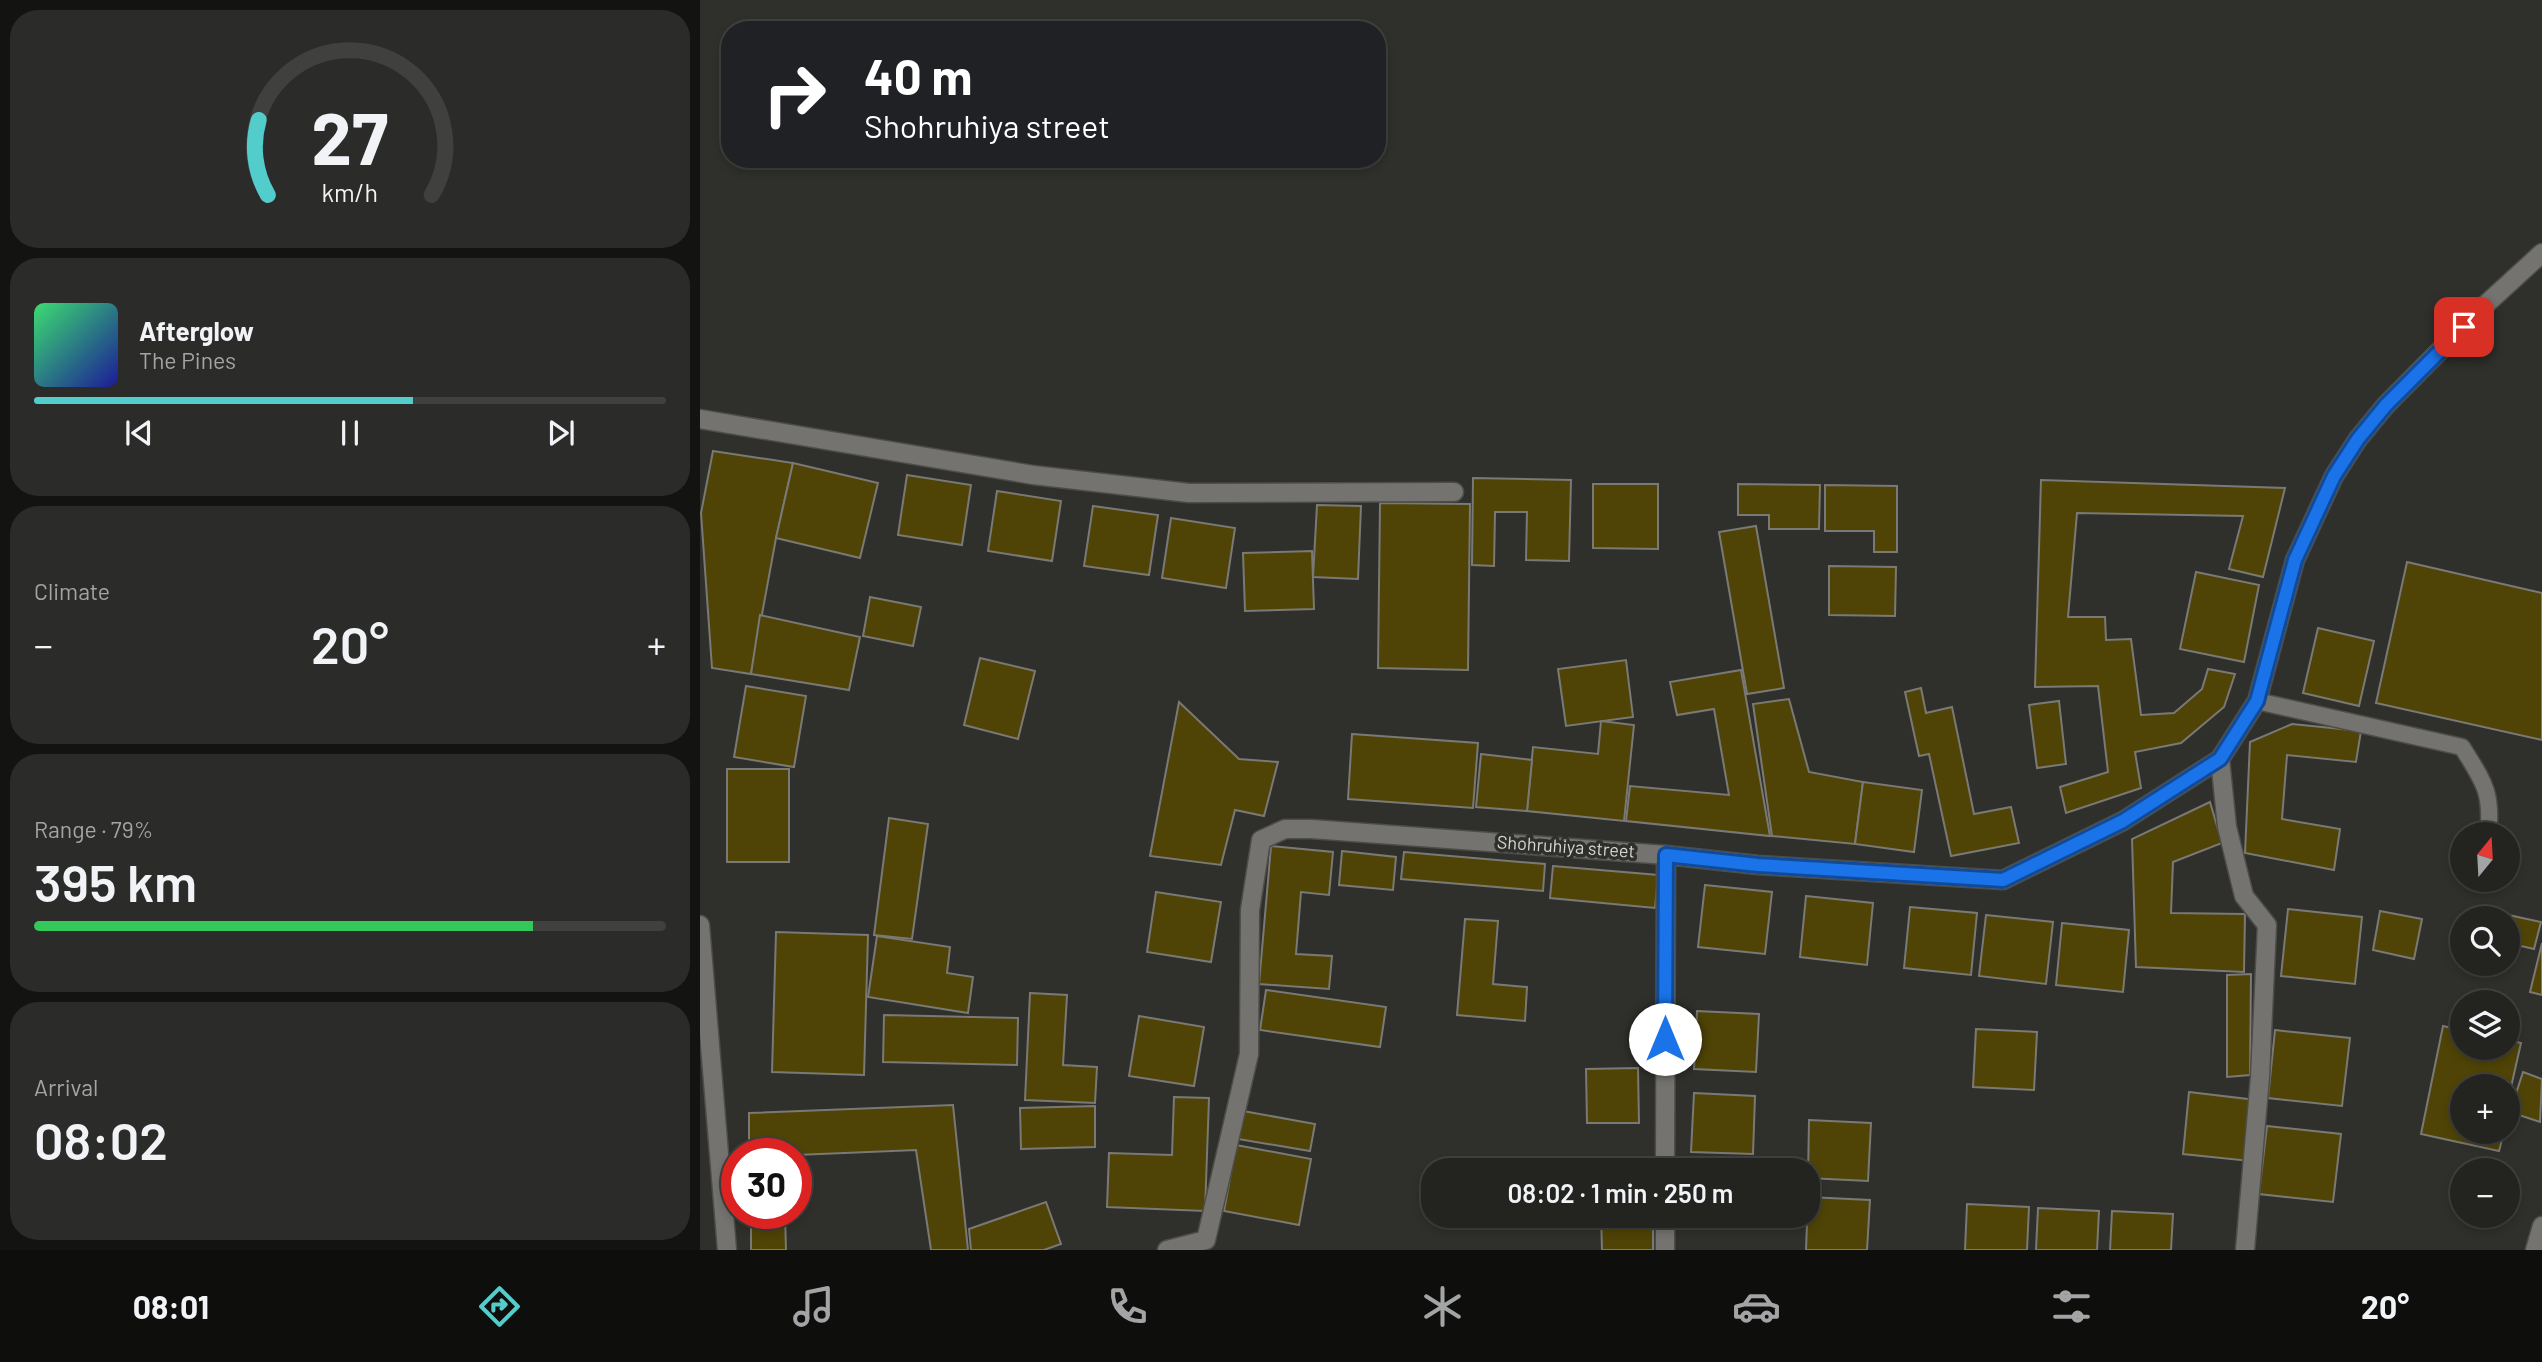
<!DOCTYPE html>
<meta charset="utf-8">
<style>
:root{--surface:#232320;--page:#2b2b29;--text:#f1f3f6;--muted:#a3a4a5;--line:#40403e;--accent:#52cdcc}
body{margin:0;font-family:Barlow,sans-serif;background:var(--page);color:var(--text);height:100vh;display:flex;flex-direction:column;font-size:26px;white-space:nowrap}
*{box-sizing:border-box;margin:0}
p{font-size:23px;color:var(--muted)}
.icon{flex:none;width:38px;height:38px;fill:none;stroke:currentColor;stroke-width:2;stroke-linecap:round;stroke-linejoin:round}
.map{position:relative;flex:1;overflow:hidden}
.details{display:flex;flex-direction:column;gap:10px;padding:10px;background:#131312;width:700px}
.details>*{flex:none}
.hud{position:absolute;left:21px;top:21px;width:665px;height:147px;border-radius:28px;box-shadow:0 4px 10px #0003,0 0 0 2px var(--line);background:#202124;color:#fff;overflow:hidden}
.needle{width:46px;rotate:18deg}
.fabs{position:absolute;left:1750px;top:822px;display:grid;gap:14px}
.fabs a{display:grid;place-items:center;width:70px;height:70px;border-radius:50%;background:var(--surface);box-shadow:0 4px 10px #0003,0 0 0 2px var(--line);font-size:35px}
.speed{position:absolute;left:21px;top:1138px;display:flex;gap:14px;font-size:35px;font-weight:700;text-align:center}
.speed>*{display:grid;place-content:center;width:91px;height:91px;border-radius:50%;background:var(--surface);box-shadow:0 4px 10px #0003,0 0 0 2px var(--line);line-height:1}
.speed .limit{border:10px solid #d22;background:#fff;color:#111}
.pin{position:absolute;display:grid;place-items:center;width:60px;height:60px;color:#fff;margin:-30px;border-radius:14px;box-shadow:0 4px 10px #0006}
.me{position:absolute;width:77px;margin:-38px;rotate:0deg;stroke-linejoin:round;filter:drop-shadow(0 0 5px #0008)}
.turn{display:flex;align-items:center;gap:24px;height:147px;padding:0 28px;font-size:32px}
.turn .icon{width:91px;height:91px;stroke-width:2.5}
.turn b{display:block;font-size:49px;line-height:60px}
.big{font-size:52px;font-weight:600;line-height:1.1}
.details .tile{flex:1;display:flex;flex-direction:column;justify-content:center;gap:10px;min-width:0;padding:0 24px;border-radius:28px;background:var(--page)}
.details .dial{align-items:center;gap:0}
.dial svg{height:182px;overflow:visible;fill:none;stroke:var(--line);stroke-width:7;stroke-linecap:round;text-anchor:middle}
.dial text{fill:var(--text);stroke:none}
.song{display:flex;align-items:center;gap:21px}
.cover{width:84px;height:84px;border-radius:10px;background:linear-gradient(135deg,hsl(140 70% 55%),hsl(240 70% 35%))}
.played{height:7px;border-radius:4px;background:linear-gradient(90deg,var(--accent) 60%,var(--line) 60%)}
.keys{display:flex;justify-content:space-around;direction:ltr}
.heat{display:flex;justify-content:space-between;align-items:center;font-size:38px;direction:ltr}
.charge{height:10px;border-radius:5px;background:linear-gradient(90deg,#34c759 79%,var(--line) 0)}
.trip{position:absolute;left:721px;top:1158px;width:399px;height:70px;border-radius:28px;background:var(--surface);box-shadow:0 4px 10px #0003,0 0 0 2px var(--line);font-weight:600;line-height:70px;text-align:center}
.dock{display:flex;height:112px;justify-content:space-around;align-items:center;background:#0e0e0d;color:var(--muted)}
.dock .icon{width:49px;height:49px}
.dock .active{color:var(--accent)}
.dock b{font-size:32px;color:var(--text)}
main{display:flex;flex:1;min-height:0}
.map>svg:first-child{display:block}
</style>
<main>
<section class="details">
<div class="tile dial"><svg viewBox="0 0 100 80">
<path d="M14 69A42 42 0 1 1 86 69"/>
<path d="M14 69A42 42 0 0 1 10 36" stroke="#52cdcc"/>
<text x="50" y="56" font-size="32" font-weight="700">27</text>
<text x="50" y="72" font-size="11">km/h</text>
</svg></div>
<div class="tile">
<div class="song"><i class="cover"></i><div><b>Afterglow</b><p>The Pines</p></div></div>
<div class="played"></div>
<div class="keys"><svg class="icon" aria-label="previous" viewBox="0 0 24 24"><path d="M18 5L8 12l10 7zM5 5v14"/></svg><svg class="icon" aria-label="pause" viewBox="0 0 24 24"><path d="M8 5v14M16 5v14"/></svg><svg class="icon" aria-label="next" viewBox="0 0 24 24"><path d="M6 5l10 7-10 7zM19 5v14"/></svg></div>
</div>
<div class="tile"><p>Climate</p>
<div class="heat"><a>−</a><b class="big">20°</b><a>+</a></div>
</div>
<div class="tile"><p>Range · 79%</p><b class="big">395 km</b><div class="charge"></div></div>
<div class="tile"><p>Arrival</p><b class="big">08:02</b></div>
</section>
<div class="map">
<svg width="1842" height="1250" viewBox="0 0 1842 1250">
<rect width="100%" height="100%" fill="#2f2f2b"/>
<g fill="#4f4406" stroke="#7a7975" stroke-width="2">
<path d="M 13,451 L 93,463 L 76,538 L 51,674 L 12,668 L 1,513 Z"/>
<path d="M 93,463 L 178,483 L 160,558 L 76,538 Z"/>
<path d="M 207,475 L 271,485 L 262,545 L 198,535 Z"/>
<path d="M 773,478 L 871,480 L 869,561 L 826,560 L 827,512 L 795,512 L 794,566 L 772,565 Z"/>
<path d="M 1341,480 L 1585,488 L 1563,577 L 1529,569 L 1543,516 L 1377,513 L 1368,617 L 1405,617 L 1406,640 L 1431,639 L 1441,715 L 1474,713 L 1502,689 L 1508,669 L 1535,674 L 1524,707 L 1481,743 L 1435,752 L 1441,788 L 1366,813 L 1360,787 L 1408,772 L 1398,686 L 1335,687 Z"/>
<path d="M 893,484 L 958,484 L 958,549 L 893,548 Z"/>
<path d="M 1038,484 L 1120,485 L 1119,529 L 1069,529 L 1069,515 L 1038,515 Z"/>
<path d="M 1125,485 L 1197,486 L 1197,552 L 1174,552 L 1174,531 L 1125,531 Z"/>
<path d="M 297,491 L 361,501 L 352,561 L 288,551 Z"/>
<path d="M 680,503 L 770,504 L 768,670 L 678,668 Z"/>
<path d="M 617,505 L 661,506 L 658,579 L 613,577 Z"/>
<path d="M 393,506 L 458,515 L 449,575 L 384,566 Z"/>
<path d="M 471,518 L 535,528 L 526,588 L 462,578 Z"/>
<path d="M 1056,526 L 1084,688 L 1047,694 L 1019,532 Z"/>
<path d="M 612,551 L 614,609 L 545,611 L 543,553 Z"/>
<path d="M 1707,562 L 1842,593 L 1842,740 L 1676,703 Z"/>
<path d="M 1129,566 L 1196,567 L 1195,616 L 1129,615 Z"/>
<path d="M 1496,572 L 1559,585 L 1544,662 L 1480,649 Z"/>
<path d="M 170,597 L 221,607 L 213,646 L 163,636 Z"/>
<path d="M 60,615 L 160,637 L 149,690 L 51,674 Z"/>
<path d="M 1618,628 L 1674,641 L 1659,706 L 1603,693 Z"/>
<path d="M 280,658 L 335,671 L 318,739 L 264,725 Z"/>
<path d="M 926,660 L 933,717 L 866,726 L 858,669 Z"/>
<path d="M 1041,670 L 1070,836 L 926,821 L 930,786 L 1029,795 L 1014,709 L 977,715 L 970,682 Z"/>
<path d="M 46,686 L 106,696 L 94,767 L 34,757 Z"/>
<path d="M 1221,688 L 1226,713 L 1252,707 L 1274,814 L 1311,807 L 1319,843 L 1251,856 L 1229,754 L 1219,756 L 1205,692 Z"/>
<path d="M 1089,699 L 1109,772 L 1163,782 L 1155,844 L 1072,836 L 1053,704 Z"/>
<path d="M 1359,701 L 1366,764 L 1337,768 L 1329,705 Z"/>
<path d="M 479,702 L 539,759 L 578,762 L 564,816 L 535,810 L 521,865 L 450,856 Z"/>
<path d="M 901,721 L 934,725 L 924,821 L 827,811 L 833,747 L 898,754 Z"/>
<path d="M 1592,724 L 1661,731 L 1656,762 L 1587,755 L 1582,819 L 1640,829 L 1634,870 L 1545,853 L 1550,742 Z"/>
<path d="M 652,734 L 778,743 L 773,808 L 648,799 Z"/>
<path d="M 781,754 L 832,760 L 827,811 L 776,807 Z"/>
<rect x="27" y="769" width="62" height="93"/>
<path d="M 1163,782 L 1222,790 L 1214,852 L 1155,844 Z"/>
<path d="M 1510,802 L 1522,843 L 1473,862 L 1471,913 L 1545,914 L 1544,972 L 1436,967 L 1432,839 Z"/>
<path d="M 189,818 L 228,824 L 212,939 L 174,935 Z"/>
<path d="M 571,846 L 633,852 L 629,895 L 601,892 L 596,954 L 632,956 L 629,989 L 559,984 Z"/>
<path d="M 642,851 L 696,857 L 693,890 L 639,885 Z"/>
<path d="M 704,852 L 845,864 L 843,891 L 701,879 Z"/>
<path d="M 853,866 L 958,875 L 955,908 L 850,898 Z"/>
<path d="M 1005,885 L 1072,892 L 1065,954 L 998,947 Z"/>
<path d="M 456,892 L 521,902 L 511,962 L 447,952 Z"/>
<path d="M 1106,896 L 1173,903 L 1167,965 L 1100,957 Z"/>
<path d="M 1210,907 L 1277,913 L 1271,975 L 1204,968 Z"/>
<path d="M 1588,909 L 1662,917 L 1655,984 L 1581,976 Z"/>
<path d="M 1680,911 L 1722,919 L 1714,959 L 1673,950 Z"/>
<path d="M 1795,912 L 1841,922 L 1834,949 L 1808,943 L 1808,919 L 1793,919 Z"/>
<path d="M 1286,915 L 1353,922 L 1346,984 L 1279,976 Z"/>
<path d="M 765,919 L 798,921 L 793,984 L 827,987 L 825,1021 L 757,1015 Z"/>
<path d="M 1362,923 L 1429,930 L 1423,992 L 1356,985 Z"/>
<path d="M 76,932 L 168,935 L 164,1075 L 72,1072 Z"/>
<path d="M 177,936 L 250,947 L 247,973 L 273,977 L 268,1013 L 168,997 Z"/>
<path d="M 1842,943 L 1842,995 L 1830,992 Z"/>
<path d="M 1551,974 L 1550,1075 L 1527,1077 L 1527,975 Z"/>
<path d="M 566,990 L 686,1007 L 680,1047 L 560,1030 Z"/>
<path d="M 330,993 L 367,995 L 363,1065 L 397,1067 L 395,1103 L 325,1100 Z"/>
<path d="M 997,1011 L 1059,1014 L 1056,1072 L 994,1069 Z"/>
<path d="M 184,1015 L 318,1018 L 317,1065 L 183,1062 Z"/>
<path d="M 439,1016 L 504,1027 L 494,1086 L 429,1076 Z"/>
<path d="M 1743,1026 L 1762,1030 L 1762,1048 L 1808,1048 L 1808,1040 L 1821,1043 L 1809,1096 L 1808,1087 L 1762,1087 L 1762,1132 L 1804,1132 L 1799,1151 L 1721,1134 Z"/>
<path d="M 1276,1029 L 1337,1032 L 1334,1090 L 1273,1087 Z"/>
<path d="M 1575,1030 L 1650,1038 L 1642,1106 L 1568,1098 Z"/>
<path d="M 938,1068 L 939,1123 L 887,1123 L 886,1069 Z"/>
<path d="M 1823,1072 L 1842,1079 L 1840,1122 L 1810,1112 Z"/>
<path d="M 1489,1092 L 1556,1100 L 1550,1161 L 1483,1154 Z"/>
<path d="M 994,1093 L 1055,1096 L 1053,1154 L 991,1152 Z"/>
<path d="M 474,1097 L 509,1098 L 505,1211 L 407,1207 L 409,1153 L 472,1155 Z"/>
<path d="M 253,1105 L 268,1250 L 231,1250 L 216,1150 L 96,1155 L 49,1153 L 49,1113 Z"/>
<path d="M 395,1106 L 395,1147 L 321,1149 L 320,1108 Z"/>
<path d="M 543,1111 L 615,1124 L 610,1151 L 538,1139 Z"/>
<path d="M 1109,1120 L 1171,1123 L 1168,1181 L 1108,1178 Z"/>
<path d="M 1567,1126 L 1641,1134 L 1633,1202 L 1559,1194 Z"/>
<path d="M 536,1145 L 611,1159 L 599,1225 L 524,1211 Z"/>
<path d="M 1108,1197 L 1170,1200 L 1167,1250 L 1106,1250 Z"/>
<path d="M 346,1202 L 361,1244 L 344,1250 L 271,1250 L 269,1229 Z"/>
<path d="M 1267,1204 L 1329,1207 L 1327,1250 L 1265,1250 Z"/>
<path d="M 1338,1208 L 1399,1211 L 1397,1250 L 1336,1250 Z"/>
<path d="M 1412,1211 L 1473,1214 L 1471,1250 L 1410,1250 Z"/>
<path d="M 51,1213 L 85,1213 L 86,1250 L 51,1250 Z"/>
<rect x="772" y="1216" width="52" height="7"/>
<path d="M 901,1216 L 953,1216 L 953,1250 L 902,1250 Z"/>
</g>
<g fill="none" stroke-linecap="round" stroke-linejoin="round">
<g stroke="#4c4c49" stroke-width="19">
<path id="lane" d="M 1557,701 L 1762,747 C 1783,781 1793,792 1788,835"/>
</g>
<g stroke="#4c4c49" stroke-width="21">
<g id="street">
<path d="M 0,419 L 333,475 L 489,493 L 754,492"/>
<path d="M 1520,759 L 1527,827 L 1544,896 L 1567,925 L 1560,1077 L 1545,1250"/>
<path d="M 0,925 L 27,1250"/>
<path d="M 965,1171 L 966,855"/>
<path d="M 467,1250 L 506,1240 L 549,1054 L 550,910 L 561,840 L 585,829 L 611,829 L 966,855 L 1058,865 L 1303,880 L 1423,821 L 1520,759 L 1557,701 L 1595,560 L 1634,476 L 1658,439 L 1686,405 L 1783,307 L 1842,253"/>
<path d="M 965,1250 L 965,1216"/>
<path d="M 1835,1250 L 1842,1226"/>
</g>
</g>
<use href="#lane" stroke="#74736f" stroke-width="16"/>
<use href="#street" stroke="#74736f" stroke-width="18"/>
</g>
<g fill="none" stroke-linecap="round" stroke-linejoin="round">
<g stroke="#114b97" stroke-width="18">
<path id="route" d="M 965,1039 L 966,855 L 1058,865 L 1303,880 L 1423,821 L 1520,759 L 1557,701 L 1595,560 L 1634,476 L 1658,439 L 1686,405 L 1764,327"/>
</g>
<use href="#route" stroke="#1a73e8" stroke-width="12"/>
</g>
<g text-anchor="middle" stroke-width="7" stroke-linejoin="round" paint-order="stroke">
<g font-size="18" fill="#d6d6d4" stroke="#2f2f2b">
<text transform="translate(866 847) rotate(4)" y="6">Shohruhiya street</text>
</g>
</g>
</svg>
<div class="fabs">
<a><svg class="needle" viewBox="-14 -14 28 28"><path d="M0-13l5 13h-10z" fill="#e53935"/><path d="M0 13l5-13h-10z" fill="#a3a4a5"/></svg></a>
<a><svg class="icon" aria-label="search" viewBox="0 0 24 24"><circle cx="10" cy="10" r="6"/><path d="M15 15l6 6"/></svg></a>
<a><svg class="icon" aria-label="layers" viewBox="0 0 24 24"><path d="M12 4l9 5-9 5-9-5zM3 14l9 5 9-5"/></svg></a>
<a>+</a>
<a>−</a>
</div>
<div class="speed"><div class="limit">30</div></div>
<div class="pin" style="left:1764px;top:327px;background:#d93025"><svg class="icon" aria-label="arrive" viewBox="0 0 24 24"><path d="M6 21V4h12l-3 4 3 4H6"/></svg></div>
<svg class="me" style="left:965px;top:1039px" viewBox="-20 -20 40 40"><circle r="19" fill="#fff"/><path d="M0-13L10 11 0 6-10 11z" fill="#1a73e8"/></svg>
<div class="trip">08:02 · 1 min · 250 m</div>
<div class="hud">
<div class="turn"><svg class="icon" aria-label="right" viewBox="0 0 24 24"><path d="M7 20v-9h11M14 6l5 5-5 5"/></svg><div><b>40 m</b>Shohruhiya street</div></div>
</div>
</div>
</main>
<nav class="dock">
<b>08:01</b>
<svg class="icon active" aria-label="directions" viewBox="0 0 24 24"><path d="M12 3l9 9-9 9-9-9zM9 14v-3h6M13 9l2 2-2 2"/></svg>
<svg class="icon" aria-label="music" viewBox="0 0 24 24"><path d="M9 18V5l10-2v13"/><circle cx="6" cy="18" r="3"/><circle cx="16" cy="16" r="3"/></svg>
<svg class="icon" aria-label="phone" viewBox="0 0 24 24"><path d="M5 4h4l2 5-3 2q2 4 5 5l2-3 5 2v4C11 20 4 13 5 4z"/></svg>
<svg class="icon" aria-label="climate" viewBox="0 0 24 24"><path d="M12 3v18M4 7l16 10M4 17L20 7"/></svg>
<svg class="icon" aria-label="car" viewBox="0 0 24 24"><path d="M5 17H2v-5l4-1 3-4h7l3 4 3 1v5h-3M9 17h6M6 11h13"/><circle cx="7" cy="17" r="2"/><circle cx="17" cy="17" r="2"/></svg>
<svg class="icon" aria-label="filters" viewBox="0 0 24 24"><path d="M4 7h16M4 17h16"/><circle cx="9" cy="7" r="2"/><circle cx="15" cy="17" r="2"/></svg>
<b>20°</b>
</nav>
